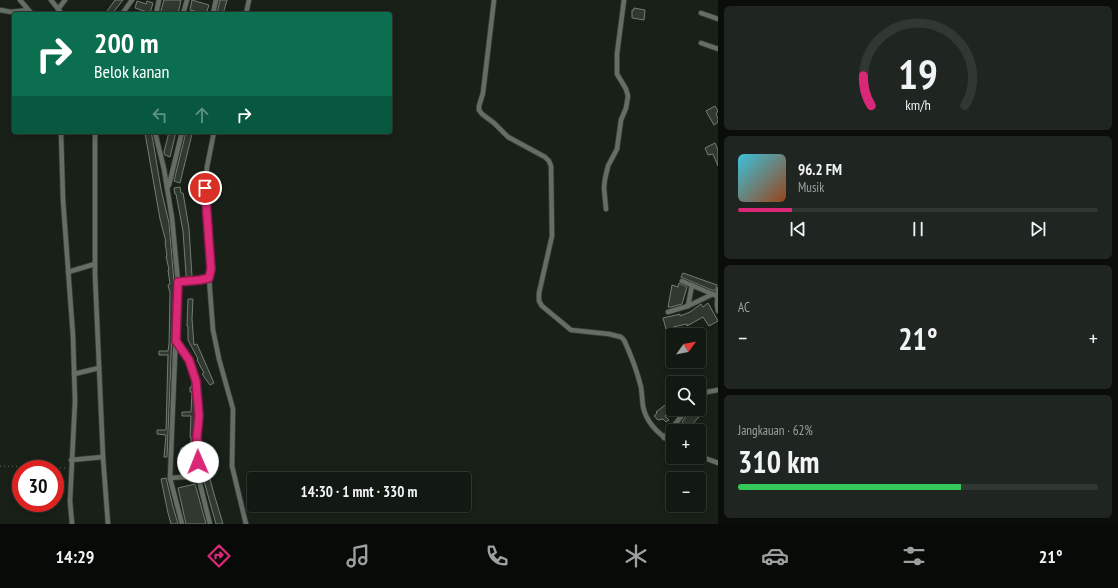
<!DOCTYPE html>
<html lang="id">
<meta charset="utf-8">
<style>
:root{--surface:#121812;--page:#1f2520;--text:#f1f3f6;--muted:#9ca09f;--line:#313732;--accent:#db2777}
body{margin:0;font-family:"PT Sans Narrow",sans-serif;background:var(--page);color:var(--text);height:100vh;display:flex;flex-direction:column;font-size:15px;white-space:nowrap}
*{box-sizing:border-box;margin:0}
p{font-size:13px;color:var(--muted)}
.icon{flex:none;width:22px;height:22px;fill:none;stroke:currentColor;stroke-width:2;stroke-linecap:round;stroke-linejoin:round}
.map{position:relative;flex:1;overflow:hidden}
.drawer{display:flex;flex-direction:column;gap:6px;padding:6px;background:#0a0d0a;width:400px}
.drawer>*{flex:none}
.banner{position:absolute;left:12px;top:12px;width:380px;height:122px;border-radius:4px;box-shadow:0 2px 10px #0003,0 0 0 1px var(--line);background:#0b6e4f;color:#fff;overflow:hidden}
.needle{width:26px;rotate:57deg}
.controls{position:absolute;left:666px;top:328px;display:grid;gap:8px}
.controls a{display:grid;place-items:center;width:40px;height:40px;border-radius:4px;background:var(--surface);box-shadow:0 2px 10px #0003,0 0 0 1px var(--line);font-size:20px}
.speed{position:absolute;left:12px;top:460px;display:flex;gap:8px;font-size:20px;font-weight:700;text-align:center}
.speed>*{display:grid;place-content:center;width:52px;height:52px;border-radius:50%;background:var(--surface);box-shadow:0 2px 10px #0003,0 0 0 1px var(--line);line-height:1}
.speed .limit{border:6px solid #d22;background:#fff;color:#111}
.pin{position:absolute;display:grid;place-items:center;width:34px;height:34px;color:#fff;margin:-17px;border:2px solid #fff;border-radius:50%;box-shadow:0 1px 4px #0007}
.me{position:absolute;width:44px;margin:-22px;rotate:359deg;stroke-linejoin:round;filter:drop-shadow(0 0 3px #0008)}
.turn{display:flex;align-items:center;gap:14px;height:84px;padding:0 16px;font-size:18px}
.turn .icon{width:52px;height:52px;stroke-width:2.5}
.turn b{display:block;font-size:28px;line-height:34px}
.lanes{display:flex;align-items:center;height:38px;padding:0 16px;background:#0003;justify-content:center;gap:20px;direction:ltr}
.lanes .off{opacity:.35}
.big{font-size:30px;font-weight:600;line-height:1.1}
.drawer .tile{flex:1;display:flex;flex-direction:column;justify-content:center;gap:6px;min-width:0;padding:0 14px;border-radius:6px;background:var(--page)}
.drawer .dial{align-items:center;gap:0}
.dial svg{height:104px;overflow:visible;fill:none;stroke:var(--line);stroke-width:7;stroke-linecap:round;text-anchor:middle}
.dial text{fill:var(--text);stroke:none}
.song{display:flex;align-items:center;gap:12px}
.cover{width:48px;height:48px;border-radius:6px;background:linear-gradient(135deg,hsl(190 70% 55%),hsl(20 70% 35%))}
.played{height:4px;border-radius:2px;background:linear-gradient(90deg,var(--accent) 15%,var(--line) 15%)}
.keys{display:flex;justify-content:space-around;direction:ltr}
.heat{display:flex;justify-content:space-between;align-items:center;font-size:22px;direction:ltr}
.charge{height:6px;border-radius:3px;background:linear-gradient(90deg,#34c759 62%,var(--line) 0)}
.trip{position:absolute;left:247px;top:472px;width:224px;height:40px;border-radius:4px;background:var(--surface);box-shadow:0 2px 10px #0003,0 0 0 1px var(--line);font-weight:600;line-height:40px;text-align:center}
.dock{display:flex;height:64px;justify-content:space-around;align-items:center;background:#070a07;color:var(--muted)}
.dock .icon{width:28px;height:28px}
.dock .active{color:var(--accent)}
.dock b{font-size:18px;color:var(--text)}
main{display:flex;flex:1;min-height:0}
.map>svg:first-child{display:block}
</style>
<main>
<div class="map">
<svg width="718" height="524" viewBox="0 0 718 524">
<rect width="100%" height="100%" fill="#182018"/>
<g fill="#30382f" stroke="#737d72">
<path d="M 115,0 L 123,0 L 112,14 L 105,14 Z"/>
<path d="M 164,0 L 181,0 L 178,14 L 160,14 Z"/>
<path d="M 192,0 L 209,5 L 206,14 L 190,10 Z"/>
<path d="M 220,0 L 227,0 L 223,14 L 217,14 Z"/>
<path d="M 137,1 L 146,4 L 147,1 L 153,3 L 150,13 L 135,8 Z"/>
<path d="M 634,8 L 645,10 L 644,20 L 632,18 L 632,10 L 634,10 Z"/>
<path d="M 715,106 L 718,111 L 716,114 L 718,118 L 718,122 L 714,125 L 706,111 Z"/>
<path d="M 149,132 L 151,132 L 153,141 L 161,189 L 169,223 L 174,282 L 167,457 L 164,457 L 166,435 L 157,434 L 157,430 L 166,430 L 168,355 L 159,355 L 159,351 L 168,351 L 169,344 L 170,293 L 168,285 L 170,284 L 168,270 L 169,270 L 166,256 L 167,256 L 165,242 L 166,242 L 160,219 L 145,133 Z"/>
<path d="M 169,132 L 176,132 L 170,157 L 165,155 L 164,152 Z"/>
<path d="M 186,132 L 192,132 L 192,134 L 180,183 L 174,181 Z"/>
<path d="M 715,143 L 718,150 L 718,166 L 713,154 L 708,155 L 705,148 Z"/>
<path d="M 180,187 L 181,193 L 183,193 L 189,228 L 192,277 L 186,278 L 186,275 L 183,231 L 176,194 L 175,194 L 174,188 Z"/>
<path d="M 683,273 L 717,285 L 714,291 L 681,277 Z"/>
<path d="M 679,283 L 687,287 L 682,304 L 671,307 L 668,307 L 672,285 L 678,287 Z"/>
<path d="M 188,299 L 193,299 L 192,319 L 194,345 L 197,344 L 214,383 L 210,385 L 202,374 L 204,373 L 197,360 L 198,359 L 188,340 L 188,326 L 187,326 Z"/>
<path d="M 708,303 L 718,321 L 709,326 L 703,317 L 687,326 L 687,324 L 673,327 L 673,349 L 670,349 L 668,329 L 666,329 L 663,318 L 680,314 L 680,316 L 690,312 L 701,304 L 703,307 Z"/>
<path d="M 192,383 L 195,416 L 193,436 L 194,473 L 190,473 L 190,471 L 180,471 L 181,448 L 191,448 L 191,437 L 190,437 L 191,416 L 182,416 L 182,412 L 191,412 L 192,392 L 190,392 L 190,387 L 192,387 Z"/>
<path d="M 673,394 L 673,409 L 665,416 L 669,420 L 666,422 L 663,419 L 658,420 L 654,416 L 657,413 L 656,412 L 669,402 L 666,398 Z"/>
<path d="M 691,409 L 706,409 L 689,428 L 682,422 Z"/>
<path d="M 166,478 L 173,507 L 178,524 L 171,524 L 168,513 L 161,479 Z"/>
<path d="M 210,479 L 214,494 L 223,524 L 216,524 L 212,510 L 204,481 Z"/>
<path d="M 195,484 L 197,491 L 206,524 L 186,524 L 178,488 Z"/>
</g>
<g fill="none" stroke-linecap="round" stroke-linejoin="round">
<g stroke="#363c36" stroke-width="6">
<g id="street">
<path d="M 20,0 L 32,14"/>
<path d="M 51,0 L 62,14"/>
<path d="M 494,0 L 483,93 L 479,106 L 479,110 L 482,114 L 494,123 L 508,137 L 545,157 L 549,161 L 551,166 L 552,236 L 539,293 L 539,301 L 542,306 L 571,330 L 609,334 L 621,337 L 624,340 C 631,355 637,371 641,387 C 642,393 642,399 643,406 C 646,423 658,434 673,443"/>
<path d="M 59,8 L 65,0"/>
<path d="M 0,10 L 11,12 L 28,10"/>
<path d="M 701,13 L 718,19"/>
<path d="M 122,14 L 132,0"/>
<path d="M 156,14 L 159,0"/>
<path d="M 183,14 L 187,0"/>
<path d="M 213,14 L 216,0"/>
<path d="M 246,14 L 249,0"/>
<path d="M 701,43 L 718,49"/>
<path d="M 61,132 L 63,200 L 73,336 L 75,401 L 70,501 L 72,524"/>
<path d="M 95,132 L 95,274 L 103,457 L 108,524"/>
<path d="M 155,132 L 164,169 L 172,218 L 178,282 L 170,478 L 182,524"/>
<path d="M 214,132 L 207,167 L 205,188 L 211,269 L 209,278 L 213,330 L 219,359 L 233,409 L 232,466 L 246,524"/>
<path d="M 167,188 L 169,185 L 182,132"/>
<path d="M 606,209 L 604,188 L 605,179 L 608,166 L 617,149 L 621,120 L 626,108 L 628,96 L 626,89 L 617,74 L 617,54 L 624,0"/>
<path d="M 68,272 L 95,264"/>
<path d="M 682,281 L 717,296"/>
<path d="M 178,282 L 200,280 L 209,278"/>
<path d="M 692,285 L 688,306 L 713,294"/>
<path d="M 718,289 L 717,305 L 718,311"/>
<path d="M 668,312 L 688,306"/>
<path d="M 177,342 L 189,360 L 196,381 L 199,416 L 197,436 L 198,476 L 210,524"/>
<path d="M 74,374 L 99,368"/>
<path d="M 699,397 L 707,392 L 718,390"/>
<path d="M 664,438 L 687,409"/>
<path d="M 699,456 L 718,463"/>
<path d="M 71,460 L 103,457"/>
<path d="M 170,478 L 198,476"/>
</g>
</g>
<path stroke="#676f67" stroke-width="1" stroke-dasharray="1 3" stroke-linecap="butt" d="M 0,466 L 65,468"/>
<use href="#street" stroke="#646e64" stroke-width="4.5"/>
</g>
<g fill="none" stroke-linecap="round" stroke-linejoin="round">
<g stroke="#8e194d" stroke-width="10">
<path id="route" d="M 198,462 L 197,436 L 199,416 L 196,381 L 189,360 L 176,341 L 178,282 L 200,280 L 209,278 L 211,269 L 205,188"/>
</g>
<use href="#route" stroke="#db2777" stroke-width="7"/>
</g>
</svg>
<div class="controls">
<a><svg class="needle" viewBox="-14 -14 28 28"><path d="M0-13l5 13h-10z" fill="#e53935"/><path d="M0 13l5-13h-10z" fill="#9ca09f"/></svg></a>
<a><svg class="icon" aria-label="search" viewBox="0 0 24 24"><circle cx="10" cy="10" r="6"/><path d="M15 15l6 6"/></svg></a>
<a>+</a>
<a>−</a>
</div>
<div class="speed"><div class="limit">30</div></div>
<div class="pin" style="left:205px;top:188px;background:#d93025"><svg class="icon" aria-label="arrive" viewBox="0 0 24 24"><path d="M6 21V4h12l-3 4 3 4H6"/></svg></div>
<svg class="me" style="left:198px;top:462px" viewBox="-20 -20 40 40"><circle r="19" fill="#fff"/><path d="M0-13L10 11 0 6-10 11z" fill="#db2777"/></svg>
<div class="trip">14:30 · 1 mnt · 330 m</div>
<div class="banner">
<div class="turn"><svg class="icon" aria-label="right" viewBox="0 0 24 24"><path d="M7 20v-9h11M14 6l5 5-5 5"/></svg><div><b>200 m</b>Belok kanan</div></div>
<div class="lanes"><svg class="icon off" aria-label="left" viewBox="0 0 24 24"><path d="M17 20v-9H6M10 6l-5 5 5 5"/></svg><svg class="icon off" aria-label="ahead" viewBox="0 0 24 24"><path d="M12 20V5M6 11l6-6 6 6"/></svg><svg class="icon" aria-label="right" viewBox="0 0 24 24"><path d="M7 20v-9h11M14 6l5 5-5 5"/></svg></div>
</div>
</div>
<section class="drawer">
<div class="tile dial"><svg viewBox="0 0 100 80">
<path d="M14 69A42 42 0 1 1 86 69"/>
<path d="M14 69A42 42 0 0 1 8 46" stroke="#db2777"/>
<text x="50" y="56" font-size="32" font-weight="700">19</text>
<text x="50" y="72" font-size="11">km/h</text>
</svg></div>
<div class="tile">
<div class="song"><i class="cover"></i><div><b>96.2 FM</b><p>Musik</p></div></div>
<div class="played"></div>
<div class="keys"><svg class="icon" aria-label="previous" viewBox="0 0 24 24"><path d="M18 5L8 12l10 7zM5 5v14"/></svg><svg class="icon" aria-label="pause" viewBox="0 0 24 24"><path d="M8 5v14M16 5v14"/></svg><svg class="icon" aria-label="next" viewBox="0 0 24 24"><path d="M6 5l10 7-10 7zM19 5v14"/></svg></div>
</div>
<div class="tile"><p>AC</p>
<div class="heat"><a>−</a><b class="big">21°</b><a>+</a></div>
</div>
<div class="tile"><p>Jangkauan · 62%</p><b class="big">310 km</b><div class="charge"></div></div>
</section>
</main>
<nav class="dock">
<b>14:29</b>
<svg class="icon active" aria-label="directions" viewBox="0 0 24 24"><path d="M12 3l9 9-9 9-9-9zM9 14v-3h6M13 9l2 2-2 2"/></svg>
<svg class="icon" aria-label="music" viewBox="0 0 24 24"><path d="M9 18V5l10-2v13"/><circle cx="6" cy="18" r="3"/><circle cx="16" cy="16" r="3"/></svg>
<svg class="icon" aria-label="phone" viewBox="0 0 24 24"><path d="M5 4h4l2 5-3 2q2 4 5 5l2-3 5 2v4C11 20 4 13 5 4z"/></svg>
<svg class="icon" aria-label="climate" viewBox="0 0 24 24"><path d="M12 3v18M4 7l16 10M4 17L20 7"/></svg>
<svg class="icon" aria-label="car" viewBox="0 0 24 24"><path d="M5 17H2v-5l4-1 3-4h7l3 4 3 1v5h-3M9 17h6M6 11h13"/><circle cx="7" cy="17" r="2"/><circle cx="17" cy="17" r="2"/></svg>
<svg class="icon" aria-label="filters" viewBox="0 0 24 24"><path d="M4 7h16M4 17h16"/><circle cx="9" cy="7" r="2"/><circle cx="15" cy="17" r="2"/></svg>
<b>21°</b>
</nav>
